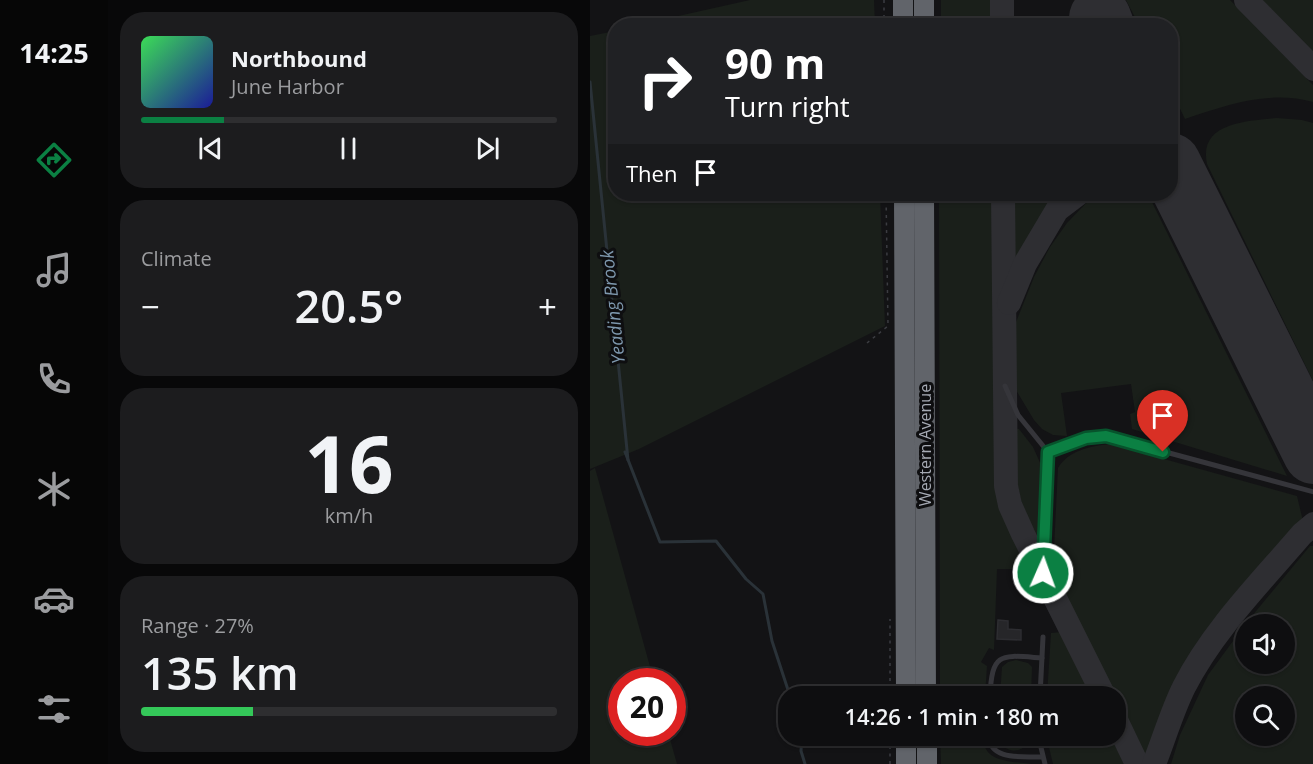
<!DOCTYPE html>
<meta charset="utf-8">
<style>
:root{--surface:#0e0e10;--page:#1c1c1e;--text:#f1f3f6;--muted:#9b9c9f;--line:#2e2e30;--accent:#0b8043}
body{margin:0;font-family:"Open Sans",sans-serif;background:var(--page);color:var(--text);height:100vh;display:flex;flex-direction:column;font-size:22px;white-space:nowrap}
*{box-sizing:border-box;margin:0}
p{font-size:20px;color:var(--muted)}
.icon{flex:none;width:33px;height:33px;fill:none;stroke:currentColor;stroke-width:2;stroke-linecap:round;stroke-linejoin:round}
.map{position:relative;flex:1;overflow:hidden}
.sheet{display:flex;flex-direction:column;gap:12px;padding:12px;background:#080809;width:482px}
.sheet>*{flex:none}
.guide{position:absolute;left:18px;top:18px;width:570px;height:183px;border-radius:24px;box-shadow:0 2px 4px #0004,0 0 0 2px var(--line);background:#202124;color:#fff;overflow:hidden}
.tools{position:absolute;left:645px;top:614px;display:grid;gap:12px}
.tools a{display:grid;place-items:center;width:60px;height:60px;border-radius:50%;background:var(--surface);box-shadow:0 2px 4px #0004,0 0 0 2px var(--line);font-size:30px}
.speed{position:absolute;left:18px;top:668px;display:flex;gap:12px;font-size:30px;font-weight:700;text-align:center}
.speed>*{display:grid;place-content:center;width:78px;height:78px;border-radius:50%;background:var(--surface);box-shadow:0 2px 4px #0004,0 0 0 2px var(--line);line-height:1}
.speed .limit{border:9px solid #d22;background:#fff;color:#111}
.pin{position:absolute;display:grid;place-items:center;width:51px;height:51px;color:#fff;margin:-62px -26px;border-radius:50% 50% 50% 0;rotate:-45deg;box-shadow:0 0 6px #0007}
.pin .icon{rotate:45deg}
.me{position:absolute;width:66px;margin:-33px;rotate:2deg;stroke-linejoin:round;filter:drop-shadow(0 0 4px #0008)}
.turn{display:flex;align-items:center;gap:21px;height:126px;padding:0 18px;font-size:27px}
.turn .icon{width:78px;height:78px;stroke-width:2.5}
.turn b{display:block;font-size:42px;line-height:51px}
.then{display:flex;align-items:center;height:57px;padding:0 18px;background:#0003;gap:12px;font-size:22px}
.big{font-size:45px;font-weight:600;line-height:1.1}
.sheet .widget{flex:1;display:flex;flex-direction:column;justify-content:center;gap:9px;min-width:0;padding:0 21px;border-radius:24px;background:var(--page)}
.sheet .dial{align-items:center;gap:0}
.dial b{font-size:78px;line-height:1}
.song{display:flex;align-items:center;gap:18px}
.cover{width:72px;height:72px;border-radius:9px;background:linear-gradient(135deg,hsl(130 70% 55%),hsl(240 70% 35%))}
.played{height:6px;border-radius:3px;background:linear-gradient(90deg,var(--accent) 20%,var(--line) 20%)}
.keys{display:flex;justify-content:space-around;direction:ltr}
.heat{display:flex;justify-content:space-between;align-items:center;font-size:33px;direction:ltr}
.charge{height:9px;border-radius:4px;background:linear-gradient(90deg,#34c759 27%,var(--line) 0)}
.trip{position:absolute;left:188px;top:686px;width:348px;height:60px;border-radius:24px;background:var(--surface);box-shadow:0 2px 4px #0004,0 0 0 2px var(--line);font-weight:600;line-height:60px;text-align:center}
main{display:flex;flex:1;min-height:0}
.tab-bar{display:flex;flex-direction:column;width:108px;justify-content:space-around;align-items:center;background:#060606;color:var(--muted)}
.tab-bar .icon{width:42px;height:42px}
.tab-bar .current{color:var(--accent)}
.tab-bar b{font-size:27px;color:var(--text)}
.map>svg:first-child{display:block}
</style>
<main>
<nav class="tab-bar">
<b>14:25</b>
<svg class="icon current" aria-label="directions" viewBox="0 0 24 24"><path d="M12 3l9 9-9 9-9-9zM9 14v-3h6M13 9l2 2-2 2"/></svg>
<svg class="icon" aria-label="music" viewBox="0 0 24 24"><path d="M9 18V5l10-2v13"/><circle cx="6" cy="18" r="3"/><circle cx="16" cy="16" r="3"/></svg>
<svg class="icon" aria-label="phone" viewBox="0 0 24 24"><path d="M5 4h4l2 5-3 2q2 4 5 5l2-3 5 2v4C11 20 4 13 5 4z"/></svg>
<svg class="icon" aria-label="climate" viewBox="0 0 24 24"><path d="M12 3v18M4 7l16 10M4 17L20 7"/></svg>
<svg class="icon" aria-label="car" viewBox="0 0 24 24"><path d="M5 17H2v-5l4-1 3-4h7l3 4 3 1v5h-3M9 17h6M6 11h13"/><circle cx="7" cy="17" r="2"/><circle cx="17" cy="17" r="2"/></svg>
<svg class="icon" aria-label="filters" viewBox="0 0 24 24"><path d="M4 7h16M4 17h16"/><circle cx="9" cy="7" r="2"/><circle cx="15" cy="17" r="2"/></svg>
</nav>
<section class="sheet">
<div class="widget">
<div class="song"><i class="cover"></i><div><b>Northbound</b><p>June Harbor</p></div></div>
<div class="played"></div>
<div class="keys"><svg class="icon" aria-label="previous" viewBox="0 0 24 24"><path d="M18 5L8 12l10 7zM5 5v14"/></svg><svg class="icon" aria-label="pause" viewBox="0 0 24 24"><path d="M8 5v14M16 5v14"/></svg><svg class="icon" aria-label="next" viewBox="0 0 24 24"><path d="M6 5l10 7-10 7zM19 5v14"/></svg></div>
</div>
<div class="widget"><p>Climate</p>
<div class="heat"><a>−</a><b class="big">20.5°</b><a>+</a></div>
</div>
<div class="widget dial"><b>16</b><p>km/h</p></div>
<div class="widget"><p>Range · 27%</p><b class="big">135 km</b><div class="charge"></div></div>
</section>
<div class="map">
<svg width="724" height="764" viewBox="0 0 724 764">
<rect width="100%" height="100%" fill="#131315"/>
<g fill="#1a1f1a" fill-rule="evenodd">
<path d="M 160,0 L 284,0 L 285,25 L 48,25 Z"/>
<rect x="351" y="0" width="52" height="25"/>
<path d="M 536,0 L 640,0 L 723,85 L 723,102 C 679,90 637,105 595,119 L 581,90 L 580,26 L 549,25 Z"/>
<path d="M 672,0 L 723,0 L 723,53 Z"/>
<path d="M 25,31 L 26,194 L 290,194 L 295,326 L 49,449 L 0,469 L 0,36 Z"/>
<path d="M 687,118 L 712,120 L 723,123 L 723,381 L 617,164 C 608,122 658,121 687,118 Z"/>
<path d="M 349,194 L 404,194 L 406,480 C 410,509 422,533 436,559 L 423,569 L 407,569 L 404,650 L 399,648 L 391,662 L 397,666 L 395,696 L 350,696 Z"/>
<path d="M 424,194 L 469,194 L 458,207 L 426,261 L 425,260 Z"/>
<path d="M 505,194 L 558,194 L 697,476 L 542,429 L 540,414 L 545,412 L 541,384 L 471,393 L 477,436 L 463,435 L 452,429 L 444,420 L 426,390 L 426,322 L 444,277 L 460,247 L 477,223 Z"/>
<path d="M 425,429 L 429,429 L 443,447 L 452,467 L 449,532 L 446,535 L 432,506 L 428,486 Z"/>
<path d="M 520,444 L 707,496 L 713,521 L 609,640 C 584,676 570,716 556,757 L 463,569 L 468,468 C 478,451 500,446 520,444 Z"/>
<path d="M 5,468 L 64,681 L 32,681 L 32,732 L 78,732 L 87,764 L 0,764 L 0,471 Z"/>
<path d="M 720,546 L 724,546 L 723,764 L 581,764 L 590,735 L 618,675 L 657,622 ZM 656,624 L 694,624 L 694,663 L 656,663 ZM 656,696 L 694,696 L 694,735 L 656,735 Z"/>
<path d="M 472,632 L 502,696 L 457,696 L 461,633 Z"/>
<path d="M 426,660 L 438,663 L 442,667 L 441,696 L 410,696 L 412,667 L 418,662 Z"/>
<path d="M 350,735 L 393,735 C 392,763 421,761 442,764 L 351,764 Z"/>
<path d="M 408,735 L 440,735 L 439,743 C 428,754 420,752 408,743 Z"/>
<path d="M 456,735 L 521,735 L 534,764 L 463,764 Z"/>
</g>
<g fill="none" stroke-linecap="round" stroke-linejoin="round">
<g stroke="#2a3238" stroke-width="3">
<path d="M 0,82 L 38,460"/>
<path d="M 35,452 L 70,542 L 126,541 L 156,579 L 173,594 L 182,641 L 200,696"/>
<path d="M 212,735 L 211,751 L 215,764"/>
</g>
<g stroke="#2e2e32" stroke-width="24">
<path d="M 412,0 L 412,26"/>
<path d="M 501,0 L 510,18"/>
<path d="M 656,0 L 724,69"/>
<path d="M 580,167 L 585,172"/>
<path d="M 413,194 L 416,486 L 420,505 L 433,534 L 514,696"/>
<path d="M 419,303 L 435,264 L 467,210 L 488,194"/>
<path d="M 525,718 L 547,764"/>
<path d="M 564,764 C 574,739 582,711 594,687 C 623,630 671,582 712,534 L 724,524"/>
</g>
<g stroke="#2e2e32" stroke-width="62">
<path d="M 510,18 L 513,26"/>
<path d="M 580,164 L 724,453"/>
</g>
</g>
<path fill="#262629" stroke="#2d2d31" stroke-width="1.5" d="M 408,620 L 418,621 L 418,629 L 431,630 L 431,640 L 407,639 Z"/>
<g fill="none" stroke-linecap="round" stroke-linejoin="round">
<g stroke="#3b3c41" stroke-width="1.5" stroke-dasharray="3 4.5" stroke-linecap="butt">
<path d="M 294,0 L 294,26"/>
<path d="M 277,343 L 298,326 L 296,194"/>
<path d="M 300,696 L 300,619"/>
<path d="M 300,764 L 300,735"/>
</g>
<g stroke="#35353a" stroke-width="5">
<path d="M 415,386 L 428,415 L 458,452 L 453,573"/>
<path d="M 458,452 L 496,438 L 516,436 L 724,492"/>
<path d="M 400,696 C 402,651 411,655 452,658"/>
<path d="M 450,696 L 453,637"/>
<path d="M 399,735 C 399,762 435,756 452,757"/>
<path d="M 448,735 L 455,764"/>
</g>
<g stroke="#61646a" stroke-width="20">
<path d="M 313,0 L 313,26"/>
<path d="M 334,0 L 334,26"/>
<path d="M 314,194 L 316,696"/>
<path d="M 334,194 L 336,696"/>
<path d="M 316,735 L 316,764"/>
<path d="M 337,735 L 337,764"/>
</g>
</g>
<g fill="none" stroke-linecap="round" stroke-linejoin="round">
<g stroke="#07532c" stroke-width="15">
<path id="route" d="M 453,573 L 458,452 L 496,438 L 516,436 L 573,452"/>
</g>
<use href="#route" stroke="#0b8043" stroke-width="10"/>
</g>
<g text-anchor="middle" stroke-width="6" stroke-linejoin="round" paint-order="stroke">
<g font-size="16" fill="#a6aab4" stroke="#0e0e10">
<text transform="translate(335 445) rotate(-90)" y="6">Western Avenue</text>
</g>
<g font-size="18" font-style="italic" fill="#7e98ae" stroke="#0e0e10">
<text transform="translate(23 307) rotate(-96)" y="6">Yeading Brook</text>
</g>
</g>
</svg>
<div class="tools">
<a><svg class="icon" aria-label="sound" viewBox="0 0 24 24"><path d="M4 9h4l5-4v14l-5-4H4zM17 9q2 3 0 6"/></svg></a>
<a><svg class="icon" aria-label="search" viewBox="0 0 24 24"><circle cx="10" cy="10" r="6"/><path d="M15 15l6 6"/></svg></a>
</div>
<div class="speed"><div class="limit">20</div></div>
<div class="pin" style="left:573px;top:452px;background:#d93025"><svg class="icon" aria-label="arrive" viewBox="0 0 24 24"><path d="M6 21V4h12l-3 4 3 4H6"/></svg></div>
<svg class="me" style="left:453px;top:573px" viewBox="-20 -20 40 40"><circle r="17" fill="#0b8043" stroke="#fff" stroke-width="3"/><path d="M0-11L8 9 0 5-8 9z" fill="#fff"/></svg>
<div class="trip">14:26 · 1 min · 180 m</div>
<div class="guide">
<div class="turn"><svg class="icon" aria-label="right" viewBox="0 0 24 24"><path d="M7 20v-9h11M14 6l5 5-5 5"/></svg><div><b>90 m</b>Turn right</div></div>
<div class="then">Then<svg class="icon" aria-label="arrive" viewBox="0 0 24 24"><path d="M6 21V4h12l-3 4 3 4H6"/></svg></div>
</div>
</div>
</main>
